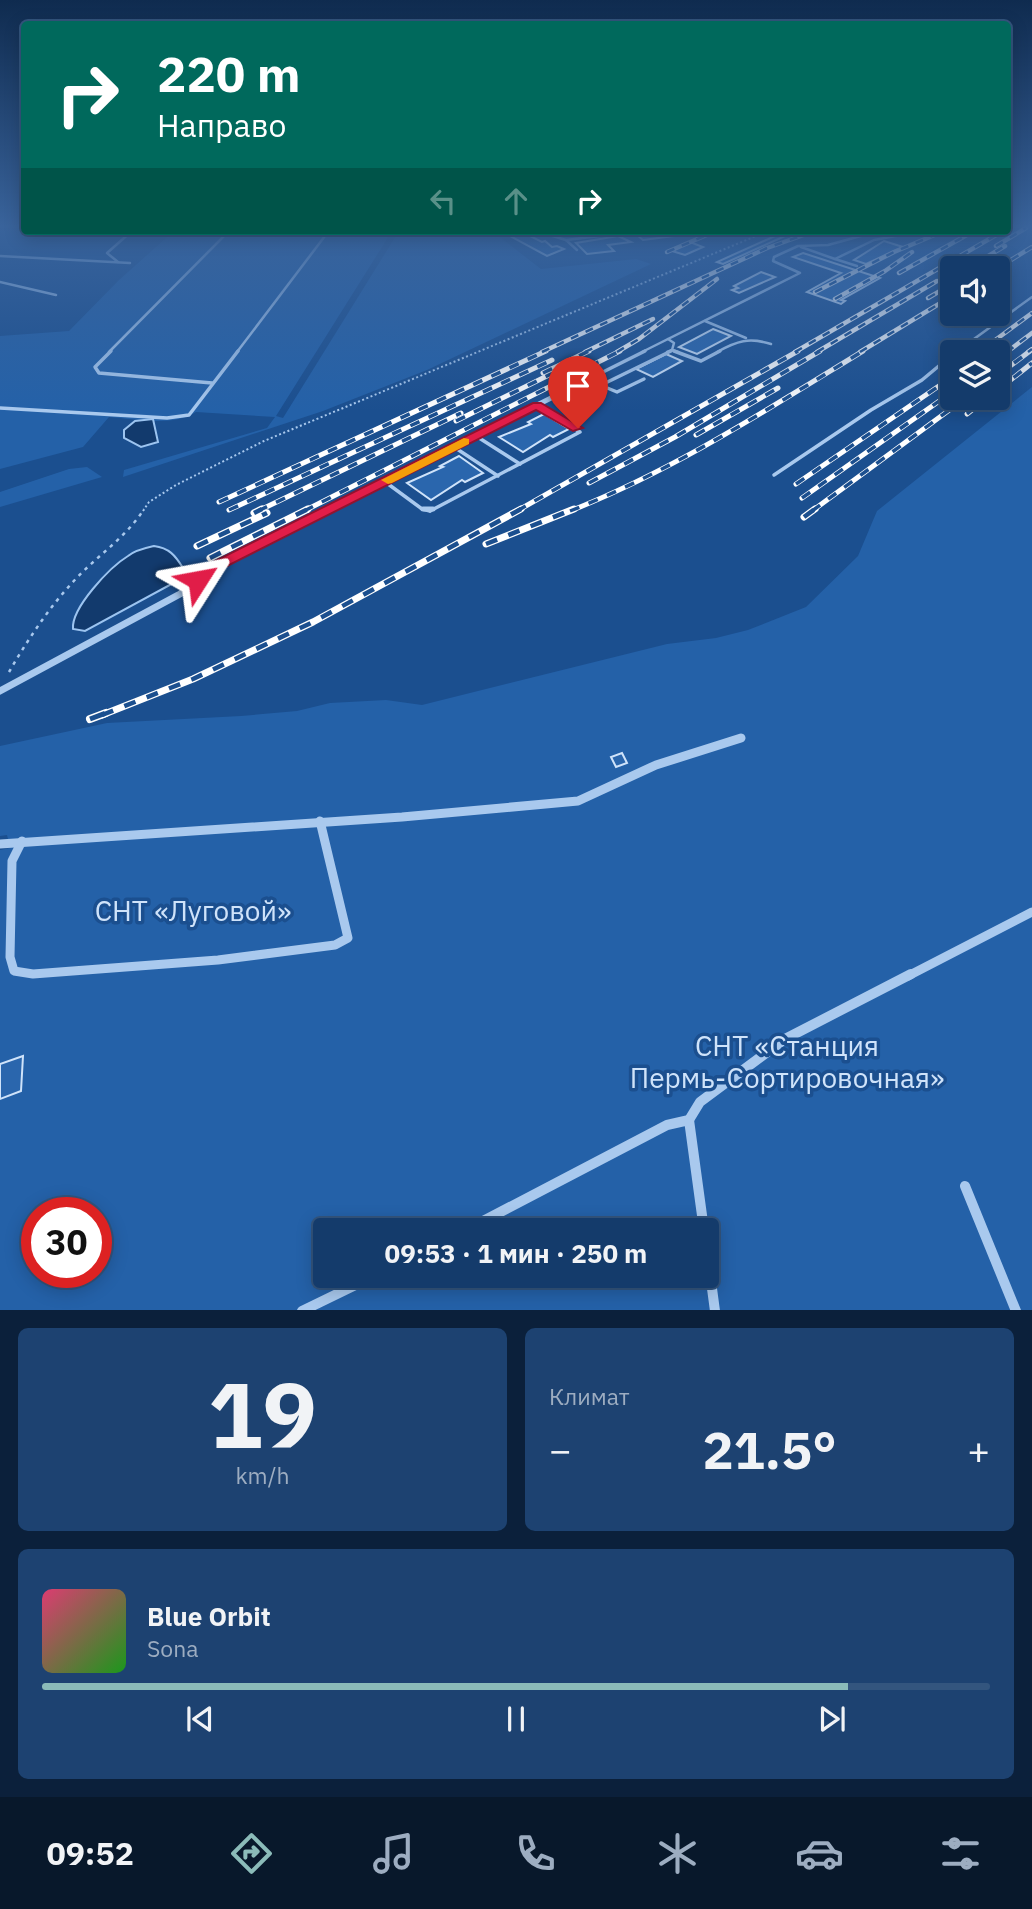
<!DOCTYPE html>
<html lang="ru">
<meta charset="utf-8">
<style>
:root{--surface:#143b6b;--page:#1d4271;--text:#f1f3f6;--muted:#9dadc1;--line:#33557e;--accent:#8bbbb9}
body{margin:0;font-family:"IBM Plex Sans",sans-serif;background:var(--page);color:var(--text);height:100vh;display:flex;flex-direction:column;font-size:26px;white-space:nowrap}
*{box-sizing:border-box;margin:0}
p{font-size:23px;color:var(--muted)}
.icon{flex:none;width:38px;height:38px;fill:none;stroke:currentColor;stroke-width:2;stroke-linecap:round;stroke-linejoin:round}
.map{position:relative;height:1310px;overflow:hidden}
.panel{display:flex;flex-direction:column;gap:18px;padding:18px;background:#0b203b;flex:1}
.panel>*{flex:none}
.hud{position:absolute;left:21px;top:21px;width:990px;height:214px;border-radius:7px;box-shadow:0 4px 18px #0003,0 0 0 2px var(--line);background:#00695c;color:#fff;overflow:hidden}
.fabs{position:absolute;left:940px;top:256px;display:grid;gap:14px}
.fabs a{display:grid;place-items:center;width:70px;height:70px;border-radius:7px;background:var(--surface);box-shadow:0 4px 18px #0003,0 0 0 2px var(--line);font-size:35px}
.speed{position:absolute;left:21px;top:1197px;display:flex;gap:14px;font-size:35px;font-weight:700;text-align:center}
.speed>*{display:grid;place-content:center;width:91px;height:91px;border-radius:50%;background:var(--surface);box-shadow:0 4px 18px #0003,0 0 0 2px var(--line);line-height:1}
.speed .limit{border:10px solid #d22;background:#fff;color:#111}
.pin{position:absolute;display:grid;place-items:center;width:60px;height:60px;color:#fff;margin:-72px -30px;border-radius:50% 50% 50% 0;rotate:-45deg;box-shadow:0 0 7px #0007}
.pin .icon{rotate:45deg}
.me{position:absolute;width:77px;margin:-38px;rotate:56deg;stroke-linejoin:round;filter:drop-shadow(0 0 5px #0008)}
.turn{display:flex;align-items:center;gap:24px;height:147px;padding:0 21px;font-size:32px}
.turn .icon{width:91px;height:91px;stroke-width:2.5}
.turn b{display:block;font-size:49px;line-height:60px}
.lanes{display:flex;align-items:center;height:66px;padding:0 21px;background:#0003;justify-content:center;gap:35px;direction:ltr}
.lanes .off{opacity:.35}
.big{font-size:52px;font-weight:700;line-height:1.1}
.panel .tile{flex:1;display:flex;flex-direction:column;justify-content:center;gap:10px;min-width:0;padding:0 24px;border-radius:10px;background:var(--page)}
.panel .dial{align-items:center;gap:0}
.dial b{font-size:91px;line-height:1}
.song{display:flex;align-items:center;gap:21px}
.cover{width:84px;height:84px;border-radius:10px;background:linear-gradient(135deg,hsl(340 70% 55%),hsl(120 70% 35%))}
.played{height:7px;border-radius:4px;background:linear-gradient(90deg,var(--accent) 85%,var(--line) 85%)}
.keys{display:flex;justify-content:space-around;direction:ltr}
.heat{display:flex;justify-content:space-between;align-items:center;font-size:38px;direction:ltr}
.panel .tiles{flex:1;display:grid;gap:18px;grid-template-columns:1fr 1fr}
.tile:last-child{grid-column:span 2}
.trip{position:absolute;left:313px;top:1218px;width:406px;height:70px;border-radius:7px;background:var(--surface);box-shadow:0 4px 18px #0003,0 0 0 2px var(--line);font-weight:700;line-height:70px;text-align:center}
.tab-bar{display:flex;height:112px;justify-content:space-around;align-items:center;background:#08182b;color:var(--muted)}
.tab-bar .icon{width:49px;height:49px}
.tab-bar .on{color:var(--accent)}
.tab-bar b{font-size:32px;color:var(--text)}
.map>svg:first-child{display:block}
</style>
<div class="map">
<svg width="1032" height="1311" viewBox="0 0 1032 1311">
<rect width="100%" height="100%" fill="#1b4f8f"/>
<g fill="#2461a8" fill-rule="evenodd">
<path d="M 174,231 L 392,231 L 276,416 L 283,418 L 399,231 L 492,231 L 541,269 L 636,259 L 651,264 L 427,370 L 323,411 L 123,477 L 124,470 L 267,428 L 275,417 L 196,412 C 174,427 135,419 109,417 L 83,447 L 0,469 L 0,336 L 69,331 L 119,280 Z"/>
<path d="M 1032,387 L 1032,1310 L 0,1310 L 0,850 L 10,848 L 7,835 L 0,836 L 0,746 L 107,723 L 241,716 L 297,711 L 330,703 L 386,700 L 422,705 L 667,644 L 716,638 L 748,630 L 806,607 L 858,556 L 877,511 ZM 37,1213 L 96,1213 L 96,1272 L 37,1272 ZM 326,1230 L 707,1230 L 707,1276 L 326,1276 Z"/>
<path d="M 87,467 L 102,477 L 0,507 L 0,492 L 69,469 Z"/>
</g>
<g fill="#123a6d" stroke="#9cc4f0" stroke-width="2">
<path d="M 153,419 L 158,442 L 141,447 L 124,438 L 124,430 L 135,421 Z"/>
<path d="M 154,546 C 169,548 175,555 183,568 L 179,580 L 85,631 L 73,629 C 71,608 110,567 128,556 C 135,550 145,548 154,546 Z"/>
</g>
<g fill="#2a66ad" stroke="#cfe3fa" stroke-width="2">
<path d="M 501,231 L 520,231 L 542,242 L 545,241 L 552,247 L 557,246 L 564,249 L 547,256 Z"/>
<path d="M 671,231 L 677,231 L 682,235 L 643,240 L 637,235 Z"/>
<path d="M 786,231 L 796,231 L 723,264 L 717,262 Z"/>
<path d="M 618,236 L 631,242 L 608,245 L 614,251 L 587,254 L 576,243 Z"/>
<path d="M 884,241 L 903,247 L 866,264 L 854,260 Z"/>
<path d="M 690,242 L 703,247 L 685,255 L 672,251 Z"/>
<path d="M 803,253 L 880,278 L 841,300 L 845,301 L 841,304 L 807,292 L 841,273 L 793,257 Z"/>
<path d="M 761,272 L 775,277 L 739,293 L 732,290 L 738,288 L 734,286 Z"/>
<path d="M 713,329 L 731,336 L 697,354 L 679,347 Z"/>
<path d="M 666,354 L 682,361 L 653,377 L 636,369 Z"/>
<path d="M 544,414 L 569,429 L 553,437 L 550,435 L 523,452 L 499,437 L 531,424 L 528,422 Z"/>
<path d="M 459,456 L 483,473 L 465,482 L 462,480 L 431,500 L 407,483 L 443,467 L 440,466 Z"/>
<path d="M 622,753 L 627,763 L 616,767 L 611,757 Z"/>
<path d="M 23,1056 L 21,1091 L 0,1099 L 0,1064 Z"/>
</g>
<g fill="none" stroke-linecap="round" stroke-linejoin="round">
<path stroke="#a9c9ee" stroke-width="2" stroke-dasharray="2 2.5" stroke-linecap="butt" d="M 143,511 L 149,502 L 176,485 L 264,441 L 768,231"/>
<path stroke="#a9c9ee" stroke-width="2.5" stroke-dasharray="3.5 5" stroke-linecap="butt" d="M 9,672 C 27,641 48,609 72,583 C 95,557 126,538 144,509"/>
<g stroke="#a9c9ee" stroke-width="2.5">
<path d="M 536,231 L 566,240 L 608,235 L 612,231"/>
<path d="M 683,231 L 696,234 L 709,231"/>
<path d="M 717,231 L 736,231"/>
<path d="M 566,240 L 577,250"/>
<path d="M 801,247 L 835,259 L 874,240 L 917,232"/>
<path d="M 0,256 L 130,263"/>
<path d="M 835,259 L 857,266"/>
<path d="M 118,262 L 107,253 L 132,231"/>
<path d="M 0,282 L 56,295"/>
<path d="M 705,321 L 746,338"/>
<path d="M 672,350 L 678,352"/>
<path d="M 109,352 L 229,231"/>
<path d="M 237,352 L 328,232 L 325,231"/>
<path d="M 642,352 L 800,273 L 773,261 L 774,257 L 798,246 L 828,245 L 879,231"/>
<path d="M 667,352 L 672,350 L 674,343 L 668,339"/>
<path d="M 717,352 C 737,341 749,337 771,344"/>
<path d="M 956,352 L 1032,297"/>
</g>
<g stroke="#a9c9ee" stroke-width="3.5">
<path d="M 111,351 L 95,367 L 99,373 L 212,383"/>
<path d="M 674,351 L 701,361 L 720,351"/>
<path d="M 600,385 L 617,392 L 644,379"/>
<path d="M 572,387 L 582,392 L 589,391 L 671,351"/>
<path d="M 565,391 L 645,351"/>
<path d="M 0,408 L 167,418 L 189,415 L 238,351"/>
<path d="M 476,436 L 520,464"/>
<path d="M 454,447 L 498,476"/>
<path d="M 774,475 L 871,410 L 922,380 L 952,355"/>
<path d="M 384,481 L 422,509 L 430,511"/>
<path d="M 430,511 L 580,432 L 537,405"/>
</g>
<path stroke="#a9c9ee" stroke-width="5" d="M 423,509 L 433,509"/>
<path stroke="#a9c9ee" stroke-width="5" d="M 326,511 L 565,391"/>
<path stroke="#a9c9ee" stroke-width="7" d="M 0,691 L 180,594 L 216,566 L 329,509"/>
<g stroke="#a9c9ee" stroke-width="9">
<path d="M 22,841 L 12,861 L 10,957 L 14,971 L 33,974 L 218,960 L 335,945 L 348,938 L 320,821"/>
<path d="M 0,844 L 402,817 L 578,801 L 656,765 L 741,738"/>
<path d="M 908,976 L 1032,912"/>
</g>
<g stroke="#a9c9ee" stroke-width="10">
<path d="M 689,1120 L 704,1230"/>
<path d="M 965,1186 L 1016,1311"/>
<path d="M 466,1230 L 667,1125 L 689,1120 L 700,1102 L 785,1039 L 911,974"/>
<path d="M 707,1251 L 715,1311"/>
<path d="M 302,1311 L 374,1276"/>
</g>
<g stroke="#fff" stroke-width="4.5">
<g id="rail-far3">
<path d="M 996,246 L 1026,228"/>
<path d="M 667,252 L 716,231"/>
<path d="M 968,268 L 1005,246"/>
<path d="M 998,268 L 1032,247"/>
<path d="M 899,273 L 974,231"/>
<path d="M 815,292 L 894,252 L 944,231"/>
<path d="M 928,298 L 952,284"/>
<path d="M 835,299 L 885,271 L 912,252"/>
<path d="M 542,352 L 767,248 L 815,231"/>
<path d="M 585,352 L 653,319"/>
<path d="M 617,352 L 639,339 L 717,279"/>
<path d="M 795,352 L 1003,231"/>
<path d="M 817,352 L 937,281"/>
<path d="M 860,352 L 952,296"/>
<path d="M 979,352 L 1032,313"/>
<path d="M 1007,352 L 1032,333"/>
<path d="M 1028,352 L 1032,349"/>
</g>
</g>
<g stroke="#fff" stroke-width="5">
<g id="rail-far2">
<path d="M 998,359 L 1009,351"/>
<path d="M 543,373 L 589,351"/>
<path d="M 998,375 L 1030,351"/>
<path d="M 998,390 L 1032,363"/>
<path d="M 967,414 L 988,397"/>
<path d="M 456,421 L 553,373"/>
<path d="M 696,435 L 778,388"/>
<path d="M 589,483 L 675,437 L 820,351"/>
<path d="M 796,484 L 952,377"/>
<path d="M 802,498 L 952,392"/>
<path d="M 219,502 L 546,351"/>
<path d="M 229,510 L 552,360"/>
<path d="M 258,511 L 461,413"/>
<path d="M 304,511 L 620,351"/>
<path d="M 517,511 L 798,351"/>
<path d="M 570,511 C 674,470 768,409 863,351"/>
<path d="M 812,511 L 967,397"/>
</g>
</g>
<g stroke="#fff" stroke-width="7">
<g id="rail-far1">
<path d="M 254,513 L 262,509"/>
<path d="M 804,517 L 815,509"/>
<path d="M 486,544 L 574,509"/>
<path d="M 197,546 L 267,513"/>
<path d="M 210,558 L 308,509"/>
<path d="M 102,715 L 193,679 L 313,622 L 521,509"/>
</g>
</g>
<g stroke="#fff" stroke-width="8">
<path id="rail" d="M 90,719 L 106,713"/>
</g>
<use href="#rail-far3" stroke="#1b4f8f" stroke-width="2.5" stroke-dasharray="8" stroke-linecap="butt"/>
<use href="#rail-far2" stroke="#1b4f8f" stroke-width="3.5" stroke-dasharray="10" stroke-linecap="butt"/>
<use href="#rail-far1" stroke="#1b4f8f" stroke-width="4.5" stroke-dasharray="12" stroke-linecap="butt"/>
<use href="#rail" stroke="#1b4f8f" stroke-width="5" stroke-dasharray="16" stroke-linecap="butt"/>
</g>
<linearGradient id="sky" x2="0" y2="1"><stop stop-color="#0f2b4f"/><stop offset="0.55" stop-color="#39639b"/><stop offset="1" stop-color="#39639b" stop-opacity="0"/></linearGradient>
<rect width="1032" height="411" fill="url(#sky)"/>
<path fill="#e11d48" stroke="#92132f" stroke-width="2" d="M 533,403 L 541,403 L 583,428 L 573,431 L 536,410 L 221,569 L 203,584 L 193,584 L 191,580 L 211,563 Z"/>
<path fill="#f59e0b" d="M 464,438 L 469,439 L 469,444 L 392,483 L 388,484 L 381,480 Z"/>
<g text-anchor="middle" stroke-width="7" stroke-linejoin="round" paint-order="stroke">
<g font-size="28" fill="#cfe3fa" stroke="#1b4f8f">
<text x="193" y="921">СНТ «Луговой»</text>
<text x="787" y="1056">СНТ «Станция<tspan x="787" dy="32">Пермь-Сортировочная»</tspan></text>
</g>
</g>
</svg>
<div class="fabs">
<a><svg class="icon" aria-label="sound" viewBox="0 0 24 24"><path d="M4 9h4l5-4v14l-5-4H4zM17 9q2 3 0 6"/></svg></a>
<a><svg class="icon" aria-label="layers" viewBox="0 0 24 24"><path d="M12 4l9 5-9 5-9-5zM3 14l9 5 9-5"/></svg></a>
</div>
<div class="speed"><div class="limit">30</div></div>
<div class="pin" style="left:578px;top:428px;background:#d93025"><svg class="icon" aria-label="arrive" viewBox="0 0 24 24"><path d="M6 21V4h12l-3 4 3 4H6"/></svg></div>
<svg class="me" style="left:198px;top:580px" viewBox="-20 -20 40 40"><path d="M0-17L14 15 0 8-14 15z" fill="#e11d48" stroke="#fff" stroke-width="4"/></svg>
<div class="trip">09:53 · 1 мин · 250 m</div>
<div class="hud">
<div class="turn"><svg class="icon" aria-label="right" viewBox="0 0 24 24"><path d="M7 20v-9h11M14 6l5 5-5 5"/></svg><div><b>220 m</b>Направо</div></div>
<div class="lanes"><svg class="icon off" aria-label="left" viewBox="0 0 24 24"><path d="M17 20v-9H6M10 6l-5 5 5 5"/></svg><svg class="icon off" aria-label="ahead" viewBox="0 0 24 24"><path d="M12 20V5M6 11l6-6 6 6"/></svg><svg class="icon" aria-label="right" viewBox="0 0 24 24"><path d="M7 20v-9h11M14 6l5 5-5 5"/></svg></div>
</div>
</div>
<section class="panel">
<div class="tiles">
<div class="tile dial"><b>19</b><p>km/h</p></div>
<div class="tile"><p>Климат</p>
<div class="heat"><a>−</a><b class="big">21.5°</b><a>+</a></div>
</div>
<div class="tile">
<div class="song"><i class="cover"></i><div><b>Blue Orbit</b><p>Sona</p></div></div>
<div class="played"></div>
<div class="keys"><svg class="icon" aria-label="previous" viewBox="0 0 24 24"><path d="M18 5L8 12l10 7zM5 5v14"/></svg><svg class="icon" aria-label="pause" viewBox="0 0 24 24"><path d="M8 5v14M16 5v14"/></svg><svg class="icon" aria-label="next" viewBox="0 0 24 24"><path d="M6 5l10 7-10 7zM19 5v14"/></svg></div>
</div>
</div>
</section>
<nav class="tab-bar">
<b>09:52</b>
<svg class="icon on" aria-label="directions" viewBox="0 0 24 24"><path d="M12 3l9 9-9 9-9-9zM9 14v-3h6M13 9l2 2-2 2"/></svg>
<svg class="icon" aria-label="music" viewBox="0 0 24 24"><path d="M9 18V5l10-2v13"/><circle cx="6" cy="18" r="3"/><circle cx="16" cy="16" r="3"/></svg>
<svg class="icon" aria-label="phone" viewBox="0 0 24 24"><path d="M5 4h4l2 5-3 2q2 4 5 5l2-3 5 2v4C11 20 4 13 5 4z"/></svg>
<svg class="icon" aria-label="climate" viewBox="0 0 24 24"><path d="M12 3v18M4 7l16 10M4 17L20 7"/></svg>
<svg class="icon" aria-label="car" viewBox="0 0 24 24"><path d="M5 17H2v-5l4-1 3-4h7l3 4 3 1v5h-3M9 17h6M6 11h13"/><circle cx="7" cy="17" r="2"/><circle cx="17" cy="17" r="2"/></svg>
<svg class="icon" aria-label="filters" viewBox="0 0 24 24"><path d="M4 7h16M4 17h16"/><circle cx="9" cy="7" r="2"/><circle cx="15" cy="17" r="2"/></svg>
</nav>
